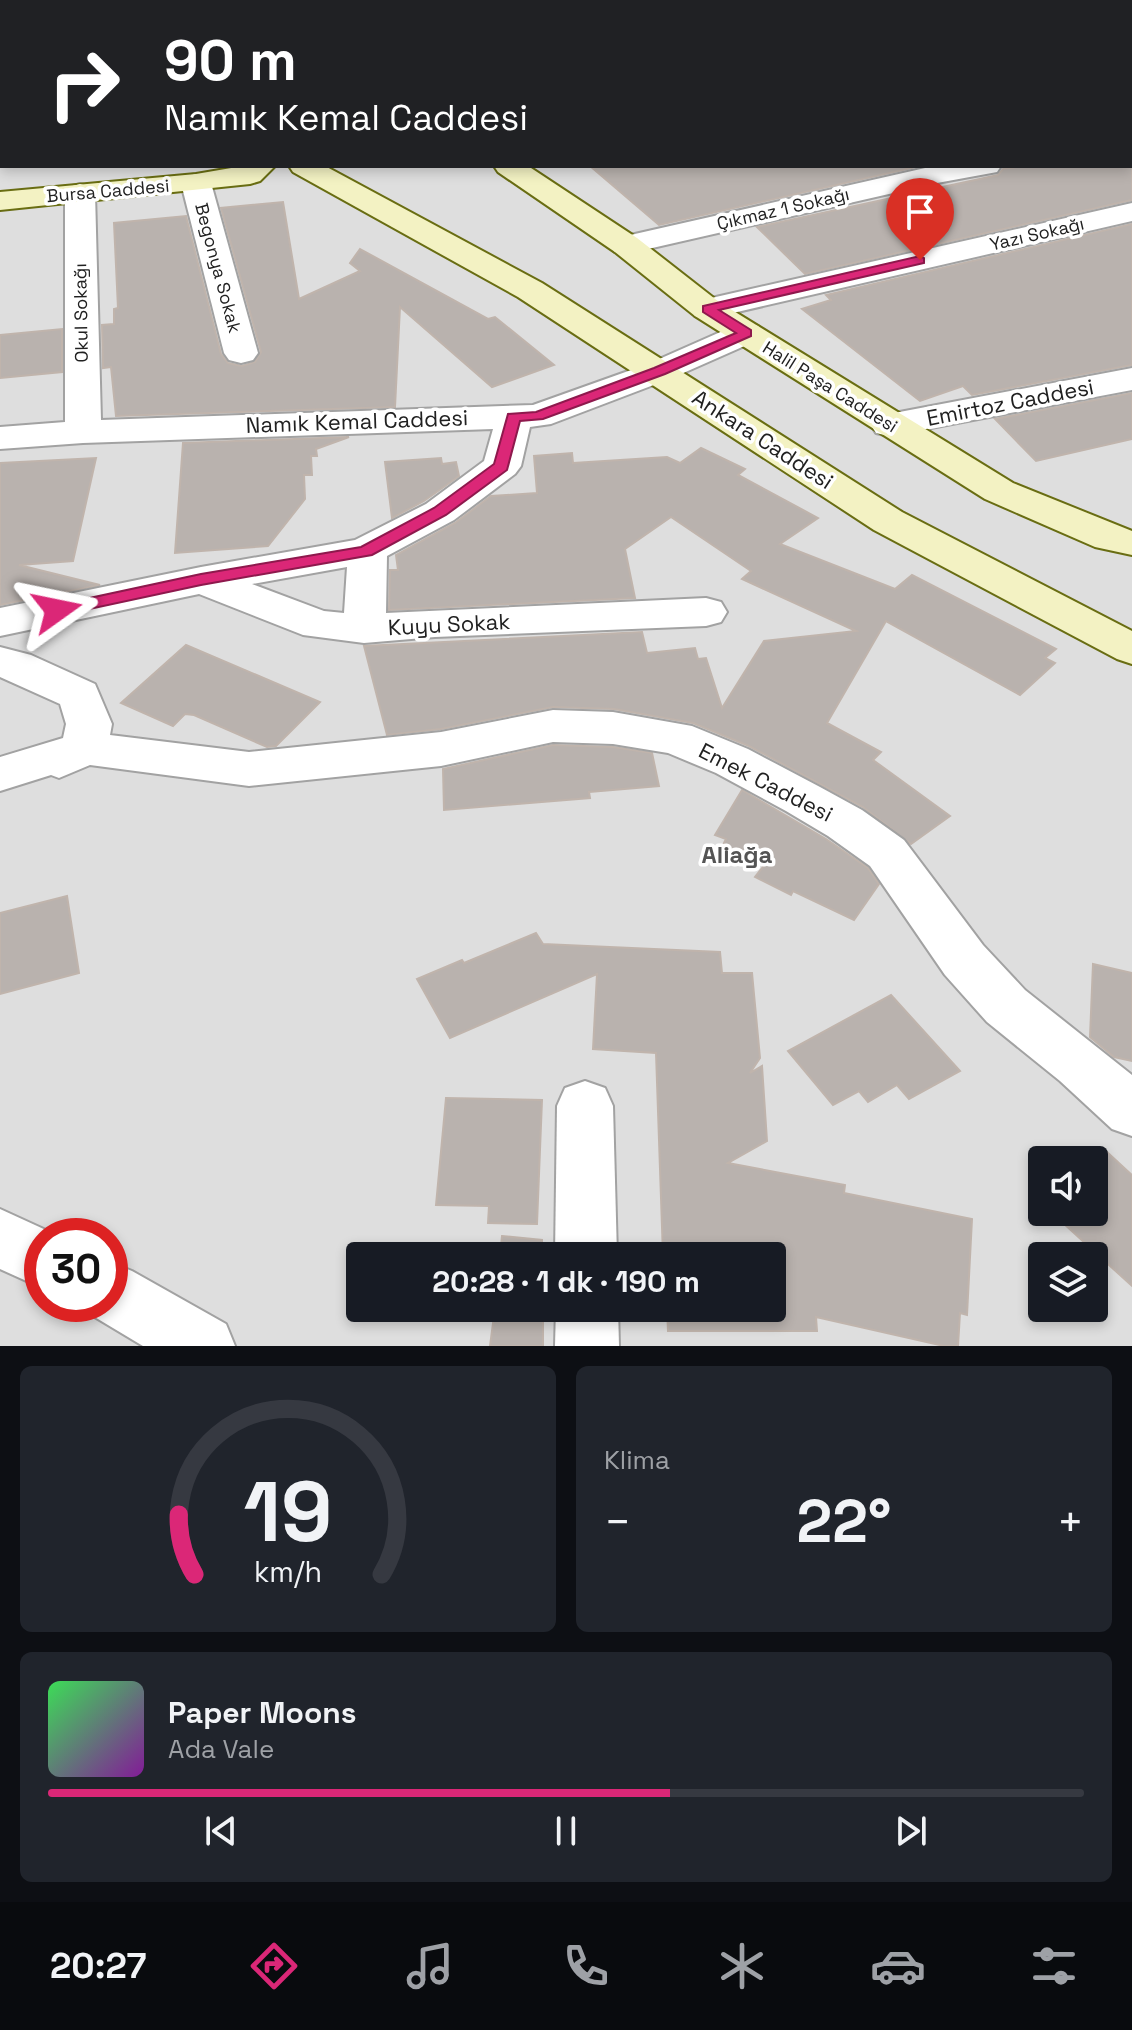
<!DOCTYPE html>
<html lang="tr">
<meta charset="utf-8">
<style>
:root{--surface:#171b24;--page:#20242c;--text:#f1f3f6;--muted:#9ea1a6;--line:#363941;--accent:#db2777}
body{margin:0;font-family:"Space Grotesk",sans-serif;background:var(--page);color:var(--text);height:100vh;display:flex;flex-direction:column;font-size:30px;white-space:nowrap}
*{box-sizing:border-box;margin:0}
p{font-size:26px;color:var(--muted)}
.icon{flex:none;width:44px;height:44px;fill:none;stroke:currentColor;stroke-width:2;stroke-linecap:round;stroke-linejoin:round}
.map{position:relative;height:1346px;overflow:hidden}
.sheet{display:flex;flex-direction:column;gap:20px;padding:20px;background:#0d0f14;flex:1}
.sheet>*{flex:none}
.guide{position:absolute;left:0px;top:0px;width:1132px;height:168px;box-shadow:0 4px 12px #0003;background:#202124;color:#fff;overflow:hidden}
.fabs{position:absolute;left:1028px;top:1146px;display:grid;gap:16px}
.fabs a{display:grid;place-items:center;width:80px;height:80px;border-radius:8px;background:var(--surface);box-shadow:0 4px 12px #0003;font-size:40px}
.speed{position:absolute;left:24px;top:1218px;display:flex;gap:16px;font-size:40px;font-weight:700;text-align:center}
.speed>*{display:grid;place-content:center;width:104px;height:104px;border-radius:50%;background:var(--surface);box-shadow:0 4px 12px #0003;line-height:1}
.speed .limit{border:12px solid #d22;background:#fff;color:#111}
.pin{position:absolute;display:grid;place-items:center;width:68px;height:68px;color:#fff;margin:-82px -34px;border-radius:50% 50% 50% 0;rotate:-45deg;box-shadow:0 0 8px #0007}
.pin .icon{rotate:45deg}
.me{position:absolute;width:88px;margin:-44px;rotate:78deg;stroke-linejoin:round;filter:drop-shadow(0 0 6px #0008)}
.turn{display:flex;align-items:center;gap:28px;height:168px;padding:0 32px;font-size:36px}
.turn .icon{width:104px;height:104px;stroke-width:2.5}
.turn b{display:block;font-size:56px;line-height:68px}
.big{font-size:60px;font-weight:600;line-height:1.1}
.sheet .widget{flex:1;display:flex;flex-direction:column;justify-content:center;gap:12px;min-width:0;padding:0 28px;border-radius:12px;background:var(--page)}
.sheet .dial{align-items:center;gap:0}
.dial svg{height:208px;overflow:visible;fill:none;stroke:var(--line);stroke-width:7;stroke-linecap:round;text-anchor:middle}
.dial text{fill:var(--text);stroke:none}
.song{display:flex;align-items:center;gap:24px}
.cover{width:96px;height:96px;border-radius:12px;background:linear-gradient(135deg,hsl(130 70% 55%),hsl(290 70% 35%))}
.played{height:8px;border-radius:4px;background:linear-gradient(90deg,var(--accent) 60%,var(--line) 60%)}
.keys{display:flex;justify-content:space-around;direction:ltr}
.heat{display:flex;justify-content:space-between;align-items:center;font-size:44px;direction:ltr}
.sheet .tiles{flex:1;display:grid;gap:20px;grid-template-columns:1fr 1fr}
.widget:last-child{grid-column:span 2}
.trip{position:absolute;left:346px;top:1242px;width:440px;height:80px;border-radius:8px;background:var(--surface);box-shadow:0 4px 12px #0003;font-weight:600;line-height:80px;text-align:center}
.tab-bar{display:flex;height:128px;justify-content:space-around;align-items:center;background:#090b0e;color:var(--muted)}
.tab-bar .icon{width:56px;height:56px}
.tab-bar .selected{color:var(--accent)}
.tab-bar b{font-size:36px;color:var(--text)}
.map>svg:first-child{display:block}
</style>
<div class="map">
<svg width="1132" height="1346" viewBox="0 0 1132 1346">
<rect width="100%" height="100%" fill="#f0ede8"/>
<path fill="#dedede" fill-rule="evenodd" d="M 0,0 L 1132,0 L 1132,1346 L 0,1346 ZM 2,2 L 1130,2 L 1130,166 L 2,166 ZM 1042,1160 L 1094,1160 L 1094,1212 L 1042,1212 ZM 42,1236 L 110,1236 L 110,1304 L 42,1304 ZM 360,1256 L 772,1256 L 772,1308 L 360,1308 ZM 1042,1256 L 1094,1256 L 1094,1308 L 1042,1308 Z"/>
<g fill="#b9b2ae" stroke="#c0b4ac" stroke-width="2">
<path d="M 590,166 L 910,166 L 912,168 L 659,225 Z"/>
<path d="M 1022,166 L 1132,166 L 1132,200 L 805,274 L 757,227 L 998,175 L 1003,169 Z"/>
<path d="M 283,202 L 299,299 L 360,271 L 350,263 L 360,249 L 488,319 L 495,317 L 554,365 L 492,387 L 400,307 L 395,407 L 116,416 L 111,367 L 103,368 L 102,325 L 114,324 L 114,309 L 118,308 L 114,223 L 186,216 L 221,354 L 228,363 L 242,366 L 255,362 L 261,352 L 221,208 Z"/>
<path d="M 1132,224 L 1132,365 L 972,395 L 963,386 L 920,401 L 802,309 L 831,300 L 826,295 Z"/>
<path d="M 62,329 L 62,372 L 0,378 L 0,335 Z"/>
<path d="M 1132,393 L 1132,439 L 1036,461 L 995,419 Z"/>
<path d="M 349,437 L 316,449 L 317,456 L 311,456 L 312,475 L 304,475 L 305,499 L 268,546 L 175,553 L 183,443 Z"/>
<path d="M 701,448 L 745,469 L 738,475 L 818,518 L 780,544 L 895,589 L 912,575 L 1056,649 L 1045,658 L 1055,663 L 1020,695 L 886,621 L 827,723 L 881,752 L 873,760 L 950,816 L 911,844 L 863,807 L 749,746 L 693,723 L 614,709 L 553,707 L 441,729 L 387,735 L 364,646 L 642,632 L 647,653 L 695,648 L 698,659 L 706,658 L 722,708 L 764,641 L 856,631 L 742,579 L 751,571 L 671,517 L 625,549 L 635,598 L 389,610 L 390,570 L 398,570 L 396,555 L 455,523 L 491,496 L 537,493 L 534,456 L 572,453 L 573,463 L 667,457 L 680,463 Z"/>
<path d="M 96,458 L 73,561 L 19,565 L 100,585 L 0,605 L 0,463 Z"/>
<path d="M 441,458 L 442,464 L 456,462 L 459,476 L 424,501 L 392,518 L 385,462 Z"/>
<path d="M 186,645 L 320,702 L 276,746 L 267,747 L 194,715 L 185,714 L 173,726 L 121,703 Z"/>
<path d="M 553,745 L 613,747 L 652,753 L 659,786 L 589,792 L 590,798 L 444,810 L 443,769 Z"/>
<path d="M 742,790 L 826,839 L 868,868 L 879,884 L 854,920 L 793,891 L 791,895 L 755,877 L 766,863 L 722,847 L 726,839 L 715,835 Z"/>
<path d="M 67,896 L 79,973 L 0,994 L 0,913 Z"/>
<path d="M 536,933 L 543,944 L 720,952 L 722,973 L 752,973 L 760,1058 L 750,1073 L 762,1066 L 767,1141 L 728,1163 L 845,1185 L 844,1193 L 972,1219 L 967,1315 L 960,1313 L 958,1346 L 944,1346 L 816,1317 L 817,1331 L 668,1331 L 667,1308 L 772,1308 L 772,1256 L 663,1256 L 656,1053 L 593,1049 L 597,974 L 450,1038 L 417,979 L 462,960 L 464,963 Z"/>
<path d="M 1093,964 L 1132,973 L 1132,1061 L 1114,1057 L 1090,1037 Z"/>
<path d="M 891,995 L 960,1071 L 909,1099 L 897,1085 L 868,1102 L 859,1091 L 833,1105 L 788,1051 Z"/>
<path d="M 446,1098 L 542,1100 L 537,1224 L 488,1223 L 489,1206 L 436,1205 Z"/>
<path d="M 1107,1152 L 1132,1175 L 1132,1286 L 1051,1212 L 1094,1212 L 1094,1163 Z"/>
<path d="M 502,1236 L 542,1240 L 542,1256 L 500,1256 Z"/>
<path d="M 495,1308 L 543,1308 L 543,1346 L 490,1346 Z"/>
</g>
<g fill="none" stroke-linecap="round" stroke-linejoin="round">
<g stroke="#a2a2a2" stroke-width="4">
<rect id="lane" x="0" y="18" width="2" height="10"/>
</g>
<g stroke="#a2a2a2" stroke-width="4">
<g id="street">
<path d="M 428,0 L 469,0 L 427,2 Z"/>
<path d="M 701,0 L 751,0 L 752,2 L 702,2 Z"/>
<path d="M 1100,0 L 1124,0 L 1125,2 L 1101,2 Z"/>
<rect x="1130" y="28" width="2" height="16"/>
<rect x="1130" y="69" width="2" height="16"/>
<rect x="1130" y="114" width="2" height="18"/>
<path d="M 934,166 L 1001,166 L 997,172 L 937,183 L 626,254 L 615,252 L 610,245 L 615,238 L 626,236 Z"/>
<path d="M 196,174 L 206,177 L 211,183 L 258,353 L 253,360 L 241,363 L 229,360 L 224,353 L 181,183 L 186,177 Z"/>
<path d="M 80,184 L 91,187 L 95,193 L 101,420 L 533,405 L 648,364 L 734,326 L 746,323 L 758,326 L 763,333 L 758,340 L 672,378 L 551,424 L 530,427 L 521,466 L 515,474 L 454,520 L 387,556 L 386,613 L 706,598 L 721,602 L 727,612 L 721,622 L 706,626 L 435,637 L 364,643 L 303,635 L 199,594 L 0,636 L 0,608 L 201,567 L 355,540 L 426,504 L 484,461 L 493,429 L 83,443 L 0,449 L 0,427 L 65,422 L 65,193 L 69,187 ZM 347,567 L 344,613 L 324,611 L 252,584 Z"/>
<path d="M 1132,203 L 1132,221 L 707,319 L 695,316 L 690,309 L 695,302 L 707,299 Z"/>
<path d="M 1132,368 L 1132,390 L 889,436 L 876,433 L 871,425 L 876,417 L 889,414 Z"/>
<path d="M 0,647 L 31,655 L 95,684 L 112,724 L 110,735 L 249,752 L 441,732 L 553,710 L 613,712 L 692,726 L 748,749 L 820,787 L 862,810 L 904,840 L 983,945 L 1025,990 L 1132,1075 L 1132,1136 L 1112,1129 L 1060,1081 L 987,1022 L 945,975 L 870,866 L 828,836 L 786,811 L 716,773 L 668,753 L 613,744 L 553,742 L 441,766 L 249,786 L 90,765 L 59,778 L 51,775 L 0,791 L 0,757 L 63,738 L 66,724 L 60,704 L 0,677 Z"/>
<path d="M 585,1081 L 605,1088 L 613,1106 L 617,1256 L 555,1256 L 557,1106 L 565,1088 Z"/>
<path d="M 0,1209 L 59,1236 L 42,1236 L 42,1288 L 0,1269 Z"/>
<path d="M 110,1262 L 132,1271 L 226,1324 L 235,1346 L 143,1346 L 88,1313 L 84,1304 L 110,1304 Z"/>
<path d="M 556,1308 L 618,1308 L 619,1346 L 555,1346 Z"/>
</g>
</g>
<g stroke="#696d12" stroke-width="4">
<g id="secondary">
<path d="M 316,0 L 341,0 L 315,2 Z"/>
<path d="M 243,166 L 275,166 L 260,181 L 250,184 L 0,210 L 0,192 L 196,174 Z"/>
<path d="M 289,166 L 325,166 L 542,283 L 902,512 L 1132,631 L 1132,664 L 1117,659 L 874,530 L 518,297 L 293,172 Z"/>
<path d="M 494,166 L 528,166 L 637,238 L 719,302 L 1013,483 L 1132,531 L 1132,555 L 1095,547 L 985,499 L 695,316 L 615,252 L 498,172 Z"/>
</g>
</g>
<use href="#lane" fill="#fff" fill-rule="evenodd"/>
<use href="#street" fill="#fff" fill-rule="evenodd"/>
<use href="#secondary" fill="#f3f2c3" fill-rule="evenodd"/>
</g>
<path fill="#db2777" stroke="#8e194d" stroke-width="2" d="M 920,256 L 924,258 L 924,263 L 719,310 L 751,330 L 751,336 L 665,374 L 543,419 L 520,421 L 507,470 L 446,515 L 372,555 L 201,585 L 57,616 L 49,610 L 57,605 L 201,574 L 361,547 L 434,508 L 494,464 L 508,414 L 536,412 L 654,368 L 736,333 L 703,312 L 703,306 Z"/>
<g text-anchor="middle" stroke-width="7" stroke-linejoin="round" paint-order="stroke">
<g font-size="18" fill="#212121" stroke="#fff">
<text transform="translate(108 191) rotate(-5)" y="6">Bursa Caddesi</text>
<text transform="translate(783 209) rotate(-13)" y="6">Çıkmaz 1 Sokağı</text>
<text transform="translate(1037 234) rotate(-13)" y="6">Yazı Sokağı</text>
<text transform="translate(218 268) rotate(75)" y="6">Begonya Sokak</text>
<text transform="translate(81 313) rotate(-91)" y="6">Okul Sokağı</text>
<text transform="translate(830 387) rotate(32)" y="6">Halil Paşa Caddesi</text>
</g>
<g font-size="22" fill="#212121" stroke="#fff">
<text transform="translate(1010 402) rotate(-11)" y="8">Emirtoz Caddesi</text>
<text transform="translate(357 421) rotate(-2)" y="8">Namık Kemal Caddesi</text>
<text transform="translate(763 439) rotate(33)" y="8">Ankara Caddesi</text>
<text transform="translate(449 624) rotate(-3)" y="8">Kuyu Sokak</text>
<text transform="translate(766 782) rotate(27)" y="8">Emek Caddesi</text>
</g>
<g font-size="24" font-weight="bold" fill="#545454" stroke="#fff">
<text x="737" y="863">Aliağa</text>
</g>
</g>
</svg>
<div class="fabs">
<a><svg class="icon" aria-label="sound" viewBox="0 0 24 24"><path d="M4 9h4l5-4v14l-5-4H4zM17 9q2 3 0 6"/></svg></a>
<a><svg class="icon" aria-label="layers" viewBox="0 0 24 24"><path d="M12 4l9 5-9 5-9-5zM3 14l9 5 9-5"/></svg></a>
</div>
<div class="speed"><div class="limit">30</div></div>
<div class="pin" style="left:920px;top:260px;background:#d93025"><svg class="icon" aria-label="arrive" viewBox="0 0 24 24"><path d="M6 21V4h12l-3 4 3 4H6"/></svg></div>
<svg class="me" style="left:57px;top:610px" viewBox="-20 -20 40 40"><path d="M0-17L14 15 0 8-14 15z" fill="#db2777" stroke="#fff" stroke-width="4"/></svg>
<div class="trip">20:28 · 1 dk · 190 m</div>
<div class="guide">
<div class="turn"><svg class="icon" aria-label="right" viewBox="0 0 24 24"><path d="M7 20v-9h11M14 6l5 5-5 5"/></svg><div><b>90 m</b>Namık Kemal Caddesi</div></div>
</div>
</div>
<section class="sheet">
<div class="tiles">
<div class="widget dial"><svg viewBox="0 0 100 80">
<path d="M14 69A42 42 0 1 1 86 69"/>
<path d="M14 69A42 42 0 0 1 8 46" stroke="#db2777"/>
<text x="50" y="56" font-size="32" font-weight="700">19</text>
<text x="50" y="72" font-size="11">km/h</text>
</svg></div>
<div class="widget"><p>Klima</p>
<div class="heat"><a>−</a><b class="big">22°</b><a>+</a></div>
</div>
<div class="widget">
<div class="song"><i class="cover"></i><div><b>Paper Moons</b><p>Ada Vale</p></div></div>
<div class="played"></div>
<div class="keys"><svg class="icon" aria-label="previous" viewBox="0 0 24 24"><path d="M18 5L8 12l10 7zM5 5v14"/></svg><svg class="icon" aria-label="pause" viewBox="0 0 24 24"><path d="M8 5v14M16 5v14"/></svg><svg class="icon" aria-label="next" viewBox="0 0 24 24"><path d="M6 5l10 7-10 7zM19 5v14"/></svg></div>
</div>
</div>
</section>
<nav class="tab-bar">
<b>20:27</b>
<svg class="icon selected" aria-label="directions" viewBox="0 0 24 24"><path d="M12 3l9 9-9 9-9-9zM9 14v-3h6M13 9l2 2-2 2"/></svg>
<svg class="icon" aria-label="music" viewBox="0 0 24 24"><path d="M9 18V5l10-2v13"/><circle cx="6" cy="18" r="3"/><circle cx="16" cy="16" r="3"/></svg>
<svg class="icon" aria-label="phone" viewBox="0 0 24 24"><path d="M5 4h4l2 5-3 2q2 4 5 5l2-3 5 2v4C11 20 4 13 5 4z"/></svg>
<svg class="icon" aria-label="climate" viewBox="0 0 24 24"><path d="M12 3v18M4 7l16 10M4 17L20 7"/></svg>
<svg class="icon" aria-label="car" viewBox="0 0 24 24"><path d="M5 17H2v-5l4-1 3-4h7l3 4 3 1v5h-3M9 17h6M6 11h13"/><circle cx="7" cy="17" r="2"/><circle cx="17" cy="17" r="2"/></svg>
<svg class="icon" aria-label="filters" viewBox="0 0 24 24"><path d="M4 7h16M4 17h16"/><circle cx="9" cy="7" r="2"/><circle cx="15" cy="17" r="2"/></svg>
</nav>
